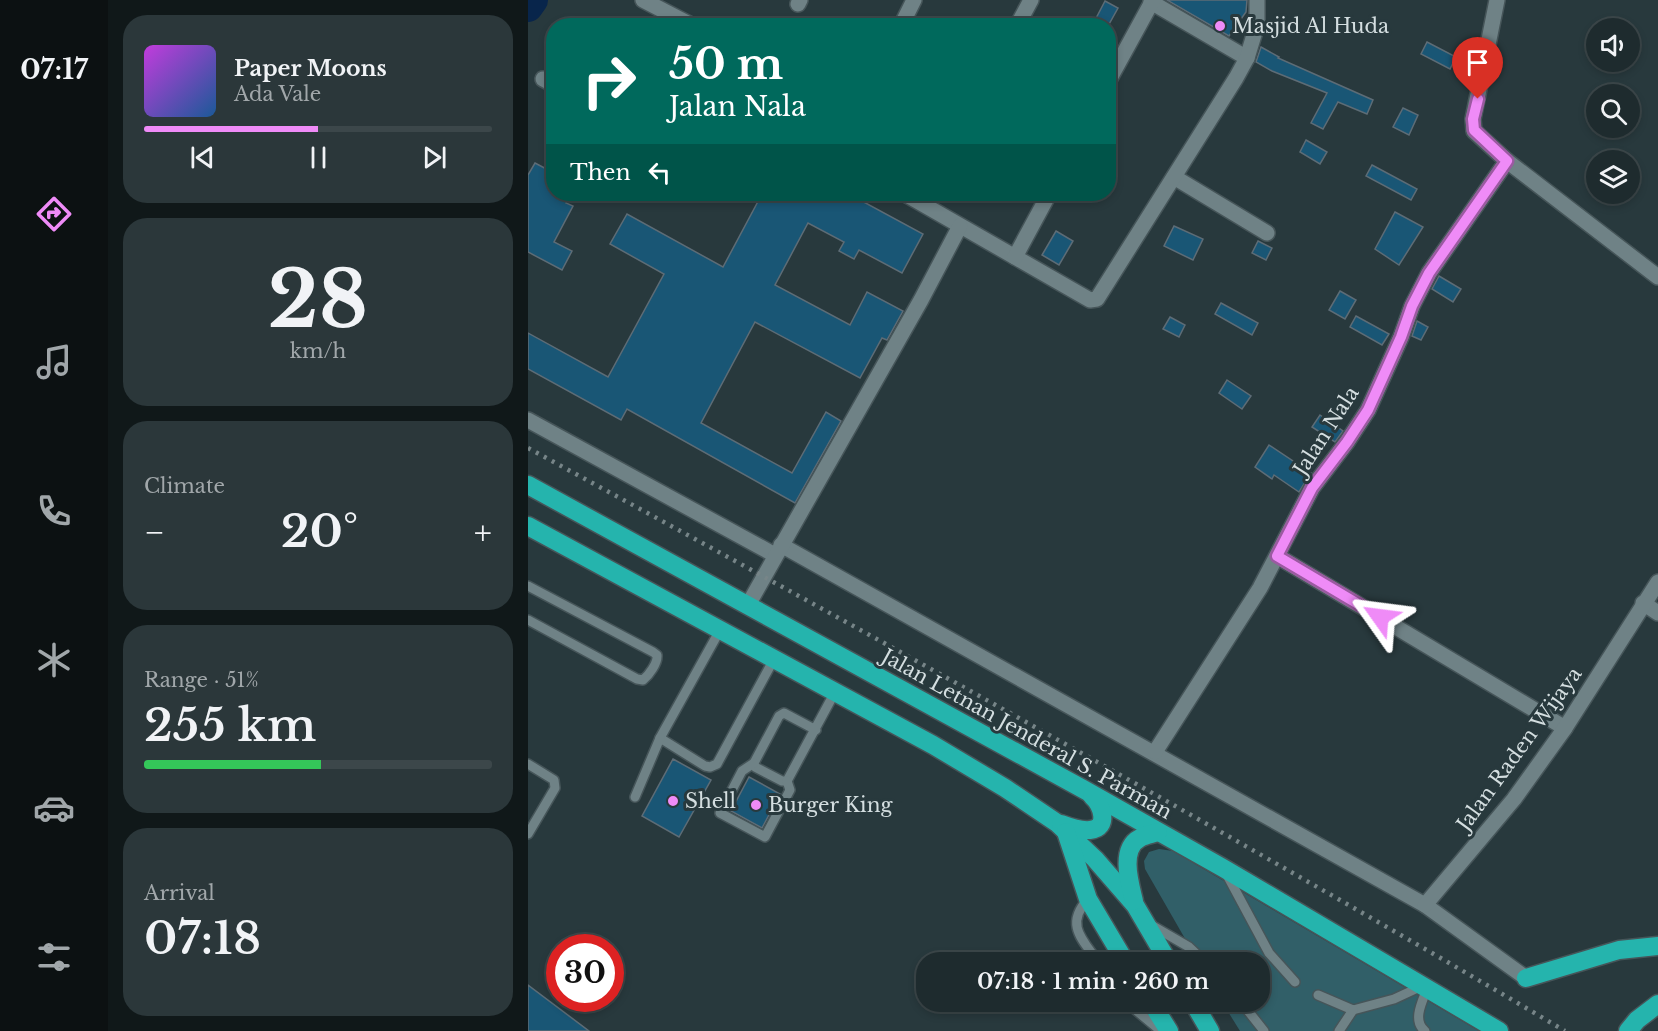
<!DOCTYPE html>
<meta charset="utf-8">
<style>
:root{--surface:#1e2b2e;--page:#2b373a;--text:#f1f3f6;--muted:#a1a7aa;--line:#3c474a;--accent:#ef8bf7}
body{margin:0;font-family:"Libre Baskerville",serif;background:var(--page);color:var(--text);height:100vh;display:flex;flex-direction:column;font-size:22px;white-space:nowrap}
*{box-sizing:border-box;margin:0}
p{font-size:20px;color:var(--muted)}
.icon{flex:none;width:33px;height:33px;fill:none;stroke:currentColor;stroke-width:2;stroke-linecap:round;stroke-linejoin:round}
.map{position:relative;flex:1;overflow:hidden}
.drawer{display:flex;flex-direction:column;gap:15px;padding:15px;background:#101819;width:420px}
.drawer>*{flex:none}
.top-card{position:absolute;left:18px;top:18px;width:570px;height:183px;border-radius:24px;box-shadow:0 3px 9px #0003,0 0 0 2px var(--line);background:#00695c;color:#fff;overflow:hidden}
.tools{position:absolute;left:1058px;top:18px;display:grid;gap:12px}
.tools a{display:grid;place-items:center;width:54px;height:54px;border-radius:50%;background:var(--surface);box-shadow:0 3px 9px #0003,0 0 0 2px var(--line);font-size:30px}
.speed{position:absolute;left:18px;top:934px;display:flex;gap:12px;font-size:30px;font-weight:700;text-align:center}
.speed>*{display:grid;place-content:center;width:78px;height:78px;border-radius:50%;background:var(--surface);box-shadow:0 3px 9px #0003,0 0 0 2px var(--line);line-height:1}
.speed .limit{border:9px solid #d22;background:#fff;color:#111}
.pin{position:absolute;display:grid;place-items:center;width:51px;height:51px;color:#fff;margin:-62px -26px;border-radius:50% 50% 50% 0;rotate:-45deg;box-shadow:0 0 6px #0007}
.pin .icon{rotate:45deg}
.me{position:absolute;width:66px;margin:-33px;rotate:301deg;stroke-linejoin:round;filter:drop-shadow(0 0 4px #0008)}
.turn{display:flex;align-items:center;gap:21px;height:126px;padding:0 24px;font-size:27px}
.turn .icon{width:78px;height:78px;stroke-width:2.5}
.turn b{display:block;font-size:42px;line-height:51px}
.then{display:flex;align-items:center;height:57px;padding:0 24px;background:#0003;gap:12px;font-size:22px}
.big{font-size:45px;font-weight:600;line-height:1.1}
.drawer .widget{flex:1;display:flex;flex-direction:column;justify-content:center;gap:9px;min-width:0;padding:0 21px;border-radius:24px;background:var(--page)}
.drawer .dial{align-items:center;gap:0}
.dial b{font-size:78px;line-height:1}
.song{display:flex;align-items:center;gap:18px}
.cover{width:72px;height:72px;border-radius:9px;background:linear-gradient(135deg,hsl(290 70% 55%),hsl(210 70% 35%))}
.played{height:6px;border-radius:3px;background:linear-gradient(90deg,var(--accent) 50%,var(--line) 50%)}
.keys{display:flex;justify-content:space-around;direction:ltr}
.heat{display:flex;justify-content:space-between;align-items:center;font-size:33px;direction:ltr}
.charge{height:9px;border-radius:4px;background:linear-gradient(90deg,#34c759 51%,var(--line) 0)}
.trip{position:absolute;left:388px;top:952px;width:354px;height:60px;border-radius:24px;background:var(--surface);box-shadow:0 3px 9px #0003,0 0 0 2px var(--line);font-weight:600;line-height:60px;text-align:center}
main{display:flex;flex:1;min-height:0}
.dock{display:flex;flex-direction:column;width:108px;justify-content:space-around;align-items:center;background:#0c1112;color:var(--muted)}
.dock .icon{width:42px;height:42px}
.dock .active{color:var(--accent)}
.dock b{font-size:27px;color:var(--text)}
.map>svg:first-child{display:block}
</style>
<main>
<nav class="dock">
<b>07:17</b>
<svg class="icon active" aria-label="directions" viewBox="0 0 24 24"><path d="M12 3l9 9-9 9-9-9zM9 14v-3h6M13 9l2 2-2 2"/></svg>
<svg class="icon" aria-label="music" viewBox="0 0 24 24"><path d="M9 18V5l10-2v13"/><circle cx="6" cy="18" r="3"/><circle cx="16" cy="16" r="3"/></svg>
<svg class="icon" aria-label="phone" viewBox="0 0 24 24"><path d="M5 4h4l2 5-3 2q2 4 5 5l2-3 5 2v4C11 20 4 13 5 4z"/></svg>
<svg class="icon" aria-label="climate" viewBox="0 0 24 24"><path d="M12 3v18M4 7l16 10M4 17L20 7"/></svg>
<svg class="icon" aria-label="car" viewBox="0 0 24 24"><path d="M5 17H2v-5l4-1 3-4h7l3 4 3 1v5h-3M9 17h6M6 11h13"/><circle cx="7" cy="17" r="2"/><circle cx="17" cy="17" r="2"/></svg>
<svg class="icon" aria-label="filters" viewBox="0 0 24 24"><path d="M4 7h16M4 17h16"/><circle cx="9" cy="7" r="2"/><circle cx="15" cy="17" r="2"/></svg>
</nav>
<section class="drawer">
<div class="widget">
<div class="song"><i class="cover"></i><div><b>Paper Moons</b><p>Ada Vale</p></div></div>
<div class="played"></div>
<div class="keys"><svg class="icon" aria-label="previous" viewBox="0 0 24 24"><path d="M18 5L8 12l10 7zM5 5v14"/></svg><svg class="icon" aria-label="pause" viewBox="0 0 24 24"><path d="M8 5v14M16 5v14"/></svg><svg class="icon" aria-label="next" viewBox="0 0 24 24"><path d="M6 5l10 7-10 7zM19 5v14"/></svg></div>
</div>
<div class="widget dial"><b>28</b><p>km/h</p></div>
<div class="widget"><p>Climate</p>
<div class="heat"><a>−</a><b class="big">20°</b><a>+</a></div>
</div>
<div class="widget"><p>Range · 51%</p><b class="big">255 km</b><div class="charge"></div></div>
<div class="widget"><p>Arrival</p><b class="big">07:18</b></div>
</section>
<div class="map">
<svg width="1130" height="1031" viewBox="0 0 1130 1031">
<rect width="100%" height="100%" fill="#28393d"/>
<path fill="#315f68" d="M 631,849 L 645,851 L 951,1031 L 712,1031 L 694,1002 L 732,1002 L 732,963 L 671,963 L 617,869 L 616,861 L 621,852 Z"/>
<g fill="none" stroke-linecap="round" stroke-linejoin="round">
<path stroke="#08254b" stroke-width="30" d="M 0,7 L 5,0"/>
</g>
<g fill="#195675" stroke="#5d6c76" stroke-width="1.5">
<path d="M 639,0 L 719,0 L 718,12 L 701,36 Z"/>
<path d="M 577,1 L 590,8 L 580,26 L 564,26 Z"/>
<path d="M 899,42 L 928,57 L 922,69 L 893,54 Z"/>
<path d="M 733,47 L 751,57 L 750,58 L 845,100 L 839,114 L 810,102 L 795,129 L 783,123 L 799,93 L 744,71 L 728,62 Z"/>
<path d="M 875,108 L 890,115 L 881,135 L 865,127 Z"/>
<path d="M 778,140 L 799,152 L 792,164 L 772,152 Z"/>
<path d="M 7,163 L 26,173 L 26,194 L 43,194 L 38,203 L 45,206 L 26,242 L 44,251 L 34,270 L 0,252 L 0,175 Z"/>
<path d="M 844,165 L 889,189 L 883,200 L 838,176 Z"/>
<path d="M 234,194 L 321,194 L 395,234 L 374,273 L 331,250 L 326,259 L 311,251 L 316,242 L 280,223 L 247,285 L 322,325 L 339,292 L 375,311 L 359,340 L 354,338 L 332,378 L 227,322 L 173,423 L 264,473 L 298,412 L 313,421 L 267,503 L 99,409 L 93,420 L 0,369 L 0,333 L 80,377 L 136,274 L 82,244 L 99,214 L 195,267 Z"/>
<path d="M 867,212 L 895,227 L 871,265 L 847,249 Z"/>
<path d="M 646,226 L 675,239 L 665,260 L 636,246 Z"/>
<path d="M 528,231 L 545,241 L 531,265 L 514,255 Z"/>
<path d="M 730,241 L 744,248 L 738,260 L 724,253 Z"/>
<path d="M 911,276 L 933,289 L 925,302 L 904,289 Z"/>
<path d="M 812,291 L 828,300 L 817,319 L 801,310 Z"/>
<path d="M 693,303 L 730,323 L 724,335 L 687,314 Z"/>
<path d="M 828,316 L 861,334 L 854,345 L 822,327 Z"/>
<path d="M 642,317 L 657,325 L 651,337 L 635,329 Z"/>
<path d="M 889,321 L 900,327 L 893,340 L 884,336 Z"/>
<path d="M 699,380 L 723,396 L 714,409 L 691,393 Z"/>
<path d="M 792,415 L 815,431 L 807,442 L 784,427 Z"/>
<path d="M 741,445 L 783,473 L 771,492 L 746,475 L 744,479 L 727,467 Z"/>
<path d="M 145,759 L 183,780 L 151,837 L 114,816 Z"/>
<path d="M 221,777 L 252,794 L 234,828 L 203,811 Z"/>
<path d="M 0,985 L 61,1031 L 0,1031 Z"/>
</g>
<g fill="none" stroke-linecap="round" stroke-linejoin="round">
<g stroke="#465559" stroke-width="12">
<g id="lane">
<path d="M 0,586 L 125,652 L 129,655 C 130,663 121,675 115,680 L 109,679 L 0,620"/>
<path d="M 192,630 L 132,738 L 177,766 L 182,767 L 189,764 L 246,659"/>
<path d="M 288,730 L 256,713 L 251,716 L 226,763 L 227,767 L 254,781 L 259,781 L 307,692"/>
<path d="M 226,763 L 214,771 L 192,813 L 237,837 L 262,790 L 259,781"/>
<path d="M 0,764 L 26,780 L 27,788 L 0,834"/>
<path d="M 107,797 L 132,738"/>
<path d="M 698,873 L 741,953 L 767,982"/>
<path d="M 560,899 C 536,925 555,940 571,963"/>
<path d="M 623,925 L 661,947 L 678,963"/>
<path d="M 790,995 L 825,1010 L 866,999 L 894,986"/>
<path d="M 598,1002 L 633,1031"/>
<path d="M 713,1002 L 736,1031"/>
<path d="M 811,1031 L 825,1010"/>
<path d="M 897,1031 C 884,1021 894,1002 899,989"/>
</g>
</g>
<g stroke="#465559" stroke-width="18">
<g id="street">
<path d="M 115,0 L 165,26"/>
<path d="M 969,0 L 945,119 L 946,131 L 979,161 L 1130,277"/>
<path d="M 623,2 L 719,58"/>
<path d="M 270,4 L 272,0"/>
<path d="M 373,26 L 386,0"/>
<path d="M 489,26 L 503,0"/>
<path d="M 15,79 L 26,85"/>
<path d="M 580,82 L 625,0"/>
<path d="M 646,177 L 739,233"/>
<path d="M 377,194 L 562,300 L 569,299 L 708,78 L 719,58 L 729,25 L 729,0"/>
<path d="M 487,257 L 521,194"/>
<path d="M 0,420 L 247,555"/>
<path d="M 253,545 L 897,905 L 998,978"/>
<path d="M 749,556 L 1037,728"/>
<path d="M 1115,603 L 1130,613"/>
<path d="M 220,605 L 393,300 L 432,226"/>
<path d="M 627,752 L 732,588 L 784,488 L 819,442 L 840,410 L 873,337 L 884,306 L 901,273 L 979,161"/>
<path d="M 897,905 L 986,799 L 1037,728 L 1130,582"/>
</g>
</g>
<g stroke="#465559" stroke-width="21">
<g id="highway">
<path d="M 0,485 L 555,789 L 695,868 L 971,1031"/>
<path d="M 0,526 L 405,745 L 477,788 L 529,823 L 567,859 L 607,905 L 641,963"/>
<path d="M 533,824 C 541,827 552,831 562,830 C 582,828 574,805 564,796"/>
<path d="M 538,832 L 560,899 L 598,963"/>
<path d="M 606,901 C 602,884 591,849 612,838 C 617,835 625,834 630,832"/>
<path d="M 998,978 L 1091,950 L 1130,946"/>
<path d="M 623,1002 L 641,1031"/>
<path d="M 665,1002 L 682,1031"/>
<path d="M 1100,1031 L 1109,1020 L 1130,1004"/>
</g>
</g>
<use href="#lane" stroke="#6f8286" stroke-width="9"/>
<use href="#street" stroke="#6f8286" stroke-width="15"/>
<use href="#highway" stroke="#25b4ad" stroke-width="18"/>
<path stroke="#778588" stroke-width="4.5" stroke-dasharray="3 6" stroke-linecap="butt" d="M 0,448 C 256,587 510,727 763,872 C 854,924 946,977 1037,1031"/>
</g>
<g fill="none" stroke-linecap="round" stroke-linejoin="round">
<g stroke="#9b5aa1" stroke-width="15">
<path id="route" d="M 852,617 L 749,556 L 784,488 L 819,442 L 840,410 L 873,337 L 884,306 L 901,273 L 979,161 L 946,130 L 945,119 L 950,99"/>
</g>
<use href="#route" stroke="#ef8bf7" stroke-width="10"/>
</g>
<g fill="#ef8bf7" stroke="#28393d" stroke-width="2">
<circle cx="692" cy="26" r="6"/>
<circle cx="145" cy="801" r="6"/>
<circle cx="228" cy="805" r="6"/>
</g>
<g text-anchor="middle" stroke-width="6" stroke-linejoin="round" paint-order="stroke">
<g font-size="20" fill="#d4dee0" stroke="#28393d" text-anchor="start">
<text x="704" y="33">Masjid Al Huda</text>
<text x="157" y="808">Shell</text>
<text x="240" y="812">Burger King</text>
</g>
<g font-size="20" fill="#d4dee0" stroke="#28393d">
<text transform="translate(798 431) rotate(-57)" y="7">Jalan Nala</text>
<text transform="translate(499 734) rotate(29)" y="7">Jalan Letnan Jenderal S. Parman</text>
<text transform="translate(991 749) rotate(-54)" y="7">Jalan Raden Wijaya</text>
</g>
</g>
</svg>
<div class="tools">
<a><svg class="icon" aria-label="sound" viewBox="0 0 24 24"><path d="M4 9h4l5-4v14l-5-4H4zM17 9q2 3 0 6"/></svg></a>
<a><svg class="icon" aria-label="search" viewBox="0 0 24 24"><circle cx="10" cy="10" r="6"/><path d="M15 15l6 6"/></svg></a>
<a><svg class="icon" aria-label="layers" viewBox="0 0 24 24"><path d="M12 4l9 5-9 5-9-5zM3 14l9 5 9-5"/></svg></a>
</div>
<div class="speed"><div class="limit">30</div></div>
<div class="pin" style="left:950px;top:99px;background:#d93025"><svg class="icon" aria-label="arrive" viewBox="0 0 24 24"><path d="M6 21V4h12l-3 4 3 4H6"/></svg></div>
<svg class="me" style="left:852px;top:617px" viewBox="-20 -20 40 40"><path d="M0-17L14 15 0 8-14 15z" fill="#ef8bf7" stroke="#fff" stroke-width="4"/></svg>
<div class="trip">07:18 · 1 min · 260 m</div>
<div class="top-card">
<div class="turn"><svg class="icon" aria-label="right" viewBox="0 0 24 24"><path d="M7 20v-9h11M14 6l5 5-5 5"/></svg><div><b>50 m</b>Jalan Nala</div></div>
<div class="then">Then<svg class="icon" aria-label="left" viewBox="0 0 24 24"><path d="M17 20v-9H6M10 6l-5 5 5 5"/></svg></div>
</div>
</div>
</main>
